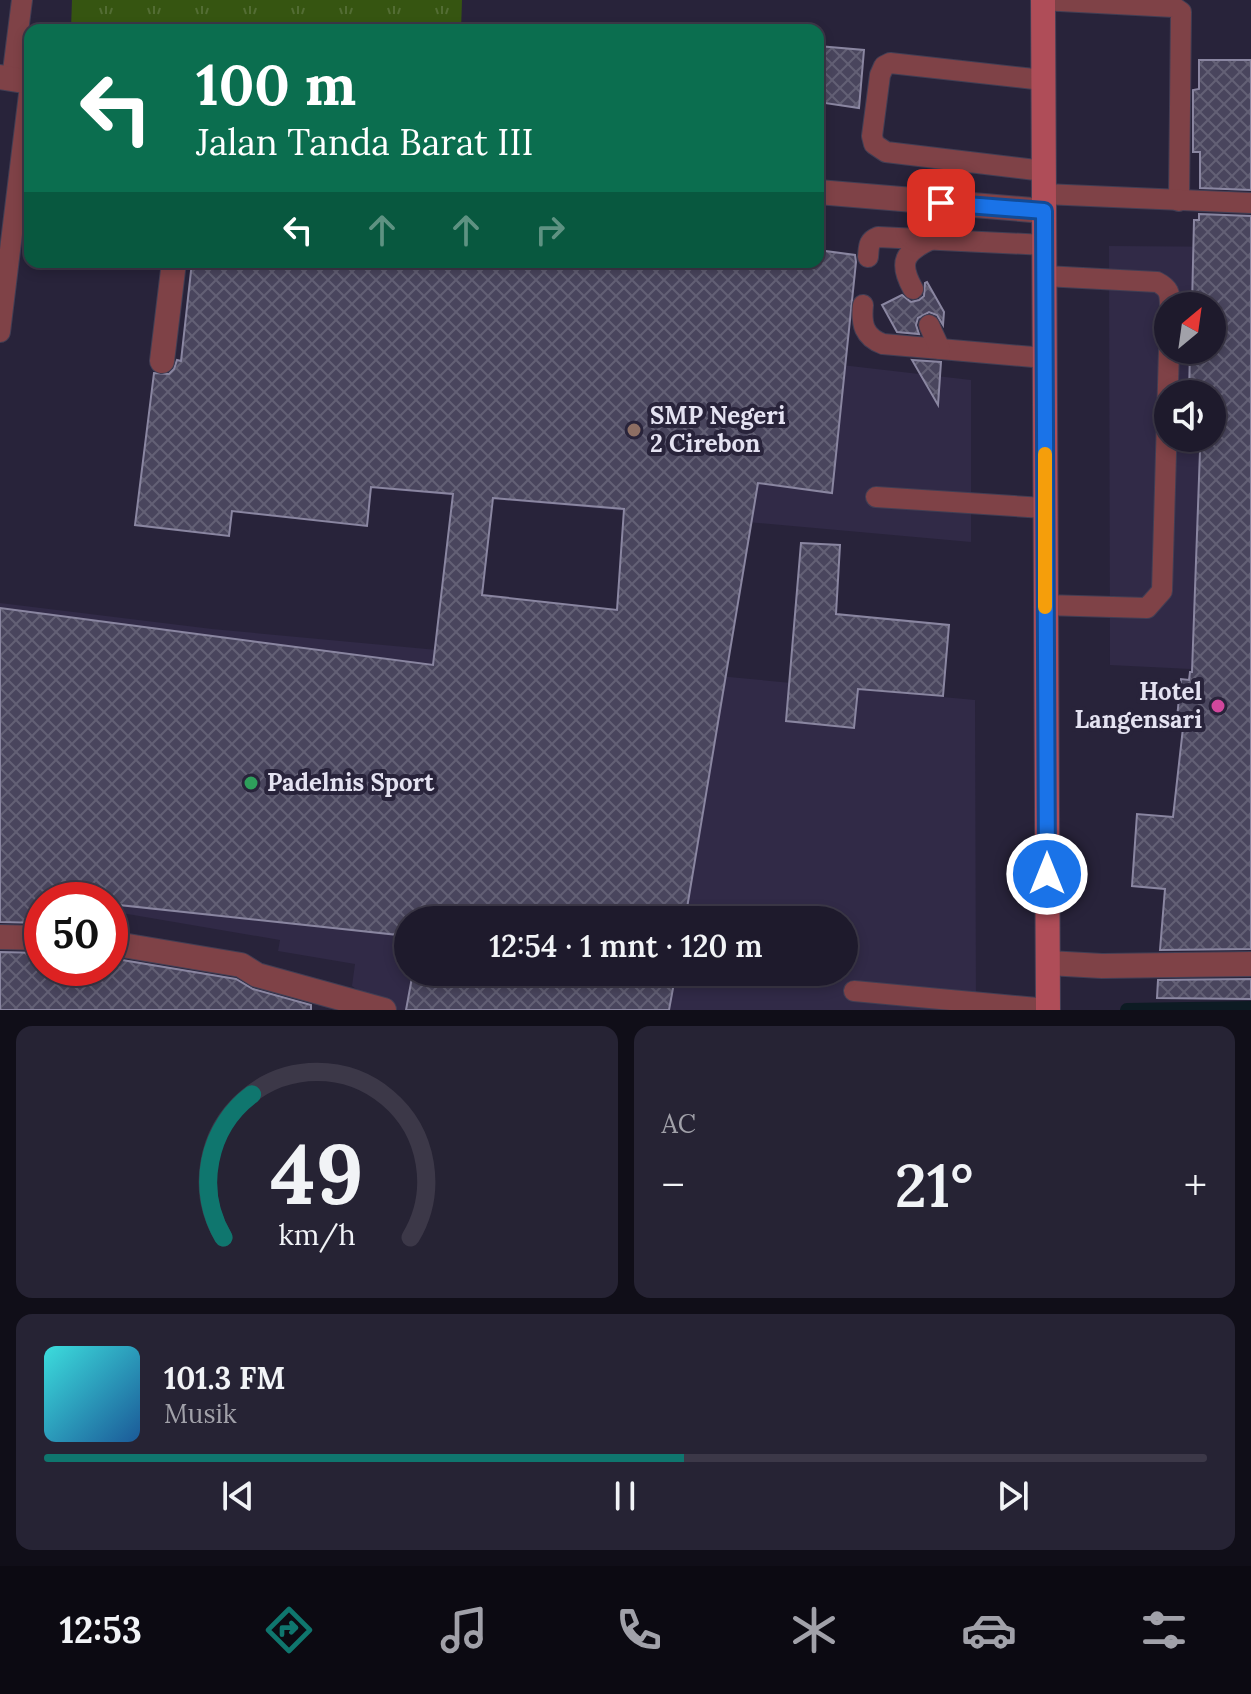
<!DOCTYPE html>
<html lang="id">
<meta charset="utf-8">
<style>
:root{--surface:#1e1a2c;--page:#262334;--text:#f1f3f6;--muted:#a1a1a9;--line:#3c3848;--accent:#0f766e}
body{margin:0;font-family:Lora,serif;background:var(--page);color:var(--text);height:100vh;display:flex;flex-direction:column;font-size:30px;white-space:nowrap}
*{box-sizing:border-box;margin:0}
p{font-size:26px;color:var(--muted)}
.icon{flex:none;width:44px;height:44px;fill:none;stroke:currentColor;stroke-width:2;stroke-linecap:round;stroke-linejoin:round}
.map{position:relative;height:1010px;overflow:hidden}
.drawer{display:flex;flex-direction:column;gap:16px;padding:16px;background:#100e18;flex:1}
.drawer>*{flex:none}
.guide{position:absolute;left:24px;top:24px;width:800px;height:244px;border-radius:16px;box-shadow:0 4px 12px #0003,0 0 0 2px var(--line);background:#0b6e4f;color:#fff;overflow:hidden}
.needle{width:52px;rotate:29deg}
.fabs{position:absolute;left:1154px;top:292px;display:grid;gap:16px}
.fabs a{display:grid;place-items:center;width:72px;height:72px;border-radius:50%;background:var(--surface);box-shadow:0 4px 12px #0003,0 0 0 2px var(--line);font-size:40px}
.speed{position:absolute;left:24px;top:882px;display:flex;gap:16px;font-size:40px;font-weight:700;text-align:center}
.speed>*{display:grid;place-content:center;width:104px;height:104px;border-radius:50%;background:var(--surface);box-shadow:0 4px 12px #0003,0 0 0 2px var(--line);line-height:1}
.speed .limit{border:12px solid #d22;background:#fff;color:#111}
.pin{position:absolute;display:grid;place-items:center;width:68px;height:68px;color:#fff;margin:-34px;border-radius:16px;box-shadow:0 4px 12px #0006}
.me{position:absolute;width:88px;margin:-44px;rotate:0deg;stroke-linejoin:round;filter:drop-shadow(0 0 6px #0008)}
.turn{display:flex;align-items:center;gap:28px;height:168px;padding:0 40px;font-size:36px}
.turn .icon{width:104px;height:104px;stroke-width:2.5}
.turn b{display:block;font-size:56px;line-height:68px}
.lanes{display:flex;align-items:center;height:76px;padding:0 40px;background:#0003;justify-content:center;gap:40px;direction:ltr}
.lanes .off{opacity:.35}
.big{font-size:60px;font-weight:600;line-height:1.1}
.drawer .card{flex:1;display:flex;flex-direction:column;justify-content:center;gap:12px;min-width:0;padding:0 28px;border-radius:16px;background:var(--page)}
.drawer .dial{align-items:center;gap:0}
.dial svg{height:208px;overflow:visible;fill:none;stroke:var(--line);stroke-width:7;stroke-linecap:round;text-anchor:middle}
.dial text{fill:var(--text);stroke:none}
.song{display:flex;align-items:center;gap:24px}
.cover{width:96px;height:96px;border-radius:12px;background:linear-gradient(135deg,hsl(180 70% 55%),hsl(210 70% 35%))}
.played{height:8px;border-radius:4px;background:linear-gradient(90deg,var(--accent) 55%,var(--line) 55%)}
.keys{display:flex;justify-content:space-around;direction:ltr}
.heat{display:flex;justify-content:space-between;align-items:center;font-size:44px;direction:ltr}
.drawer .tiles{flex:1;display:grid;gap:16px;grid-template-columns:1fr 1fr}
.card:last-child{grid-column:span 2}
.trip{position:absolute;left:394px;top:906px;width:464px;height:80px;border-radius:40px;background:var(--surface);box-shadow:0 4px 12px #0003,0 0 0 2px var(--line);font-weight:600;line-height:80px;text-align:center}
.dock{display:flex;height:128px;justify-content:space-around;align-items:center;background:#0c0a12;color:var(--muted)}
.dock .icon{width:56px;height:56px}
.dock .current{color:var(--accent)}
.dock b{font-size:36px;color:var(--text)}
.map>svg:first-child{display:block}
</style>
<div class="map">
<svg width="1251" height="1010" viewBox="0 0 1251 1010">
<defs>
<pattern id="grass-tufts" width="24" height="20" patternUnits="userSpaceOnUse" patternTransform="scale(2)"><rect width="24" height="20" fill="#365511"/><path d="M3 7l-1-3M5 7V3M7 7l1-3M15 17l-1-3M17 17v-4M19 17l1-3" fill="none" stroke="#536d34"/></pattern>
<pattern id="building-cross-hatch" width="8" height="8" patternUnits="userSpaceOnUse" patternTransform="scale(2)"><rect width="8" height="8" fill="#49455d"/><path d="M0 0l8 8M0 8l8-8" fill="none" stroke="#636075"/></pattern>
</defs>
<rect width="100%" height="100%" fill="#28233a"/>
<g fill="#312a47" fill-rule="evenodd">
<path d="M 1109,246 L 1251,247 L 1251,672 L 1110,665 ZM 1168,306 L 1212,306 L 1212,350 L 1168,350 ZM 1168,394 L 1212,394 L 1212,438 L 1168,438 Z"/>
<path d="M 764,356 L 971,380 L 971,542 L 291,481 Z"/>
<path d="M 0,603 L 212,629 L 975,700 L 976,1010 L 385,1010 L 352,986 L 355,964 L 278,951 L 280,940 L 110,911 L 110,900 L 42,900 L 0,893 ZM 408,920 L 844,920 L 844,972 L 408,972 Z"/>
</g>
<path fill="url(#grass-tufts)" d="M 72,0 L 462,0 L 461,30 L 71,30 Z"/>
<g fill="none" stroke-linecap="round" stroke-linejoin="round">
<path stroke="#0d1b23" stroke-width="14" d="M 1127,1010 L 1251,1008"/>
</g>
<g fill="url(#building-cross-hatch)" stroke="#8a86a1" stroke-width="2" fill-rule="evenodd">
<path d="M 818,46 L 864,50 L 859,108 L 818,102 Z"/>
<path d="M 1199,60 L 1251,60 L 1251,190 L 1200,188 L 1200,152 L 1193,152 L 1193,90 L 1199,89 Z"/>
<path d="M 1199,214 L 1251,216 L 1251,949 L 1160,950 L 1165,889 L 1132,886 L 1137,814 L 1173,817 L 1184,719 L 1177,718 L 1181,679 L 1189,680 L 1190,672 L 1192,672 L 1200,451 L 1187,451 L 1188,438 L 1212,438 L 1212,394 L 1189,394 L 1190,350 L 1212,350 L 1212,306 L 1192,306 L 1194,220 L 1199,220 Z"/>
<path d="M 818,250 L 855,255 L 856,262 L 832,493 L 758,483 L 685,920 L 408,920 L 408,958 L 407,936 L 110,904 L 110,900 L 42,900 L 42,923 L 0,922 L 0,608 L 433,665 L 453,494 L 371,487 L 367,526 L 232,511 L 229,536 L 135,525 L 154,373 L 169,374 L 174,369 L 177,360 L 181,361 L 192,262 L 818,262 ZM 493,498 L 624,509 L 617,610 L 482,595 Z"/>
<path d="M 927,282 L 944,312 L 943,325 L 937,315 L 929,312 L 918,318 L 916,325 L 919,334 L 897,332 L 882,305 L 902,295 L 911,302 L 919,300 L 924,296 L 925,283 Z"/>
<path d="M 912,360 L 941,362 L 938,405 Z"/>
<path d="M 801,543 L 840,545 L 836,614 L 949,625 L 943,696 L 858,689 L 854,728 L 786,721 Z"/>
<path d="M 0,952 L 42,953 L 42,968 L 110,968 L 110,958 L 236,979 L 253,989 L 311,1005 L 311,1010 L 0,1010 Z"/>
<path d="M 413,972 L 676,972 L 669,1010 L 406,1010 Z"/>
<path d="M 1251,979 L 1251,999 L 1157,998 L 1158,980 Z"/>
</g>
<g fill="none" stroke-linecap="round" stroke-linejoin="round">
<g stroke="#423e54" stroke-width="22">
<g id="service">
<path d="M 1041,0 L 1174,7 L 1181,12 L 1179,201"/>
<path d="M 12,79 L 22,0"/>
<path d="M 1043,80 L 890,63 L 884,66 L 880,75 L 872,136 L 874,144 L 886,152 L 1044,171"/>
<path d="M 1044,194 L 1251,203"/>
<path d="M 868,257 C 869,246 868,241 878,237 L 1045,245"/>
<path d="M 1045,276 L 1157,282 C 1169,288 1170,293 1170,306"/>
<path d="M 913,289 C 898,262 904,252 932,239"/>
<path d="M 863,305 C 861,324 864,337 883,344 L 1045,358"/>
<path d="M 929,325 L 940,349"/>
<path d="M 0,332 L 30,86"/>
<path d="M 876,497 L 1044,508"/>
<path d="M 1045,605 L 1147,608 L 1162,591 L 1169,350"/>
<path d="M 854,991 L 1048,1009"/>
</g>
</g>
<g stroke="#423e54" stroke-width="26">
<g id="minor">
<path d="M 0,77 L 30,82"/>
<path d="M 818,192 L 1044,211"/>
<path d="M 162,361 L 174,262"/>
<path d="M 0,937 L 42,938"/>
<path d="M 110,943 L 241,965 L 257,975 L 384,1010"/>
<path d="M 1048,963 L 1102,966 L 1251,964"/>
</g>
</g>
<g stroke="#423e54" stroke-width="26">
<path id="secondary" d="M 1043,0 L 1048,1010"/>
</g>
<use href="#service" stroke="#7f4247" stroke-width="20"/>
<use href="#minor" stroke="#7f4247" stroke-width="24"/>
<use href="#secondary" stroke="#af4d58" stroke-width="24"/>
</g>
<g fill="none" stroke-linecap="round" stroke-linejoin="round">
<g stroke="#114b97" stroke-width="20">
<path id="route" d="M 941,203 L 1044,211 L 1047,874"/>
</g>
<use href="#route" stroke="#1a73e8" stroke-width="14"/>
<path stroke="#f59e0b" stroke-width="14" d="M 1045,454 L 1045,607"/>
</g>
<circle fill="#8d6e63" stroke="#28233a" stroke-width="3" cx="634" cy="430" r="8"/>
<circle fill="#d1479c" stroke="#28233a" stroke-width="3" cx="1218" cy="706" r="8"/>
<circle fill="#2e9e5b" stroke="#28233a" stroke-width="3" cx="251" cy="783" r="8"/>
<g text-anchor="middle" stroke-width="8" stroke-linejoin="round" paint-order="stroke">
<g font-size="24" font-weight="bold" fill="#e4e2f1" stroke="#28233a" text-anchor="start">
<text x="650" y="424">SMP Negeri<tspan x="650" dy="28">2 Cirebon</tspan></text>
<text x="1202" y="700" text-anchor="end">Hotel<tspan x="1202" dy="28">Langensari</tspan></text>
<text x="267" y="791">Padelnis Sport</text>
</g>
</g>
</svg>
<div class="fabs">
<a><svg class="needle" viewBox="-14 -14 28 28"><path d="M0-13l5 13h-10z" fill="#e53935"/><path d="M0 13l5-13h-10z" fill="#a1a1a9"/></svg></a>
<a><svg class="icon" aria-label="sound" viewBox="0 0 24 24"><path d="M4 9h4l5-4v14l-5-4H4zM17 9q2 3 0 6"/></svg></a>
</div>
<div class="speed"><div class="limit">50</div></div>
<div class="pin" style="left:941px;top:203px;background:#d93025"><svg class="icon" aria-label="arrive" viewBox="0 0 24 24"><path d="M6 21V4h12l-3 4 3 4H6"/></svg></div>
<svg class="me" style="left:1047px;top:874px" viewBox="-20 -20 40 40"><circle r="17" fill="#1a73e8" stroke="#fff" stroke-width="3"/><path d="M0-11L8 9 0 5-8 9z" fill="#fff"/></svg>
<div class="trip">12:54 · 1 mnt · 120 m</div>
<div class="guide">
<div class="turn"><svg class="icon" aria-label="left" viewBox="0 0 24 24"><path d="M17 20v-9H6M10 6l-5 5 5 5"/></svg><div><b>100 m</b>Jalan Tanda Barat III</div></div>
<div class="lanes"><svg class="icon" aria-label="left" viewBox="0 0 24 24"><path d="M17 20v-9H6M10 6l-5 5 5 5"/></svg><svg class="icon off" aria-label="ahead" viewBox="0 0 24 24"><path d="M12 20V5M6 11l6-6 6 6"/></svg><svg class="icon off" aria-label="ahead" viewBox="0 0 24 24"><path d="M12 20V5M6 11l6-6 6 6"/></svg><svg class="icon off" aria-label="right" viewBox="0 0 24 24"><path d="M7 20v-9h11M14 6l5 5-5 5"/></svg></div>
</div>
</div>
<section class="drawer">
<div class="tiles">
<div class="card dial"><svg viewBox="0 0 100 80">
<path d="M14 69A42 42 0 1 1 86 69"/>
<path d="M14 69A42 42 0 0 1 25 14" stroke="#0f766e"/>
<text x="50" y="56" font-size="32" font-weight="700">49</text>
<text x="50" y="72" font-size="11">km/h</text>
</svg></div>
<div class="card"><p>AC</p>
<div class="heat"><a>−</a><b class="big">21°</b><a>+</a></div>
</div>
<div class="card">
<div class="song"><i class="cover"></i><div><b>101.3 FM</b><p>Musik</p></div></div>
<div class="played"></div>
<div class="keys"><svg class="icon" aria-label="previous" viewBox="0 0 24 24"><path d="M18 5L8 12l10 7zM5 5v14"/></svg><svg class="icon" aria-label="pause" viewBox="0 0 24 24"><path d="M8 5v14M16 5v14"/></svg><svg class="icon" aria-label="next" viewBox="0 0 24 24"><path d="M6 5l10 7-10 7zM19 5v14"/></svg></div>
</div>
</div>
</section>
<nav class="dock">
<b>12:53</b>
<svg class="icon current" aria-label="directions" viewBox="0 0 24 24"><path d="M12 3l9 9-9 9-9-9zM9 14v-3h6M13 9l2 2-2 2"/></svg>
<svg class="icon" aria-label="music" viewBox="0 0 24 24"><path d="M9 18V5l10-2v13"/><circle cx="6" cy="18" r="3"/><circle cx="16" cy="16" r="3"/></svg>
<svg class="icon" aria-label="phone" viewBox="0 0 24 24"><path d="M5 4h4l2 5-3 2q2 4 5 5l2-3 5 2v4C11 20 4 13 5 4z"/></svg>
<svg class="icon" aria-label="climate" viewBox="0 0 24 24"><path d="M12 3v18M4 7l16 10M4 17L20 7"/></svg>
<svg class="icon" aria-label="car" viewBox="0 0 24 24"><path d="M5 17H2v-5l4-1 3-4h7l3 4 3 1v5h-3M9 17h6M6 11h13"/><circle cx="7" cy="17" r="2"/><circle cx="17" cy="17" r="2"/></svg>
<svg class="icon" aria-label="filters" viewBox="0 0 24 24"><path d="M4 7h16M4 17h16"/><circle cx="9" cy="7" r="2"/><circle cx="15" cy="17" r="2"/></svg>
</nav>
